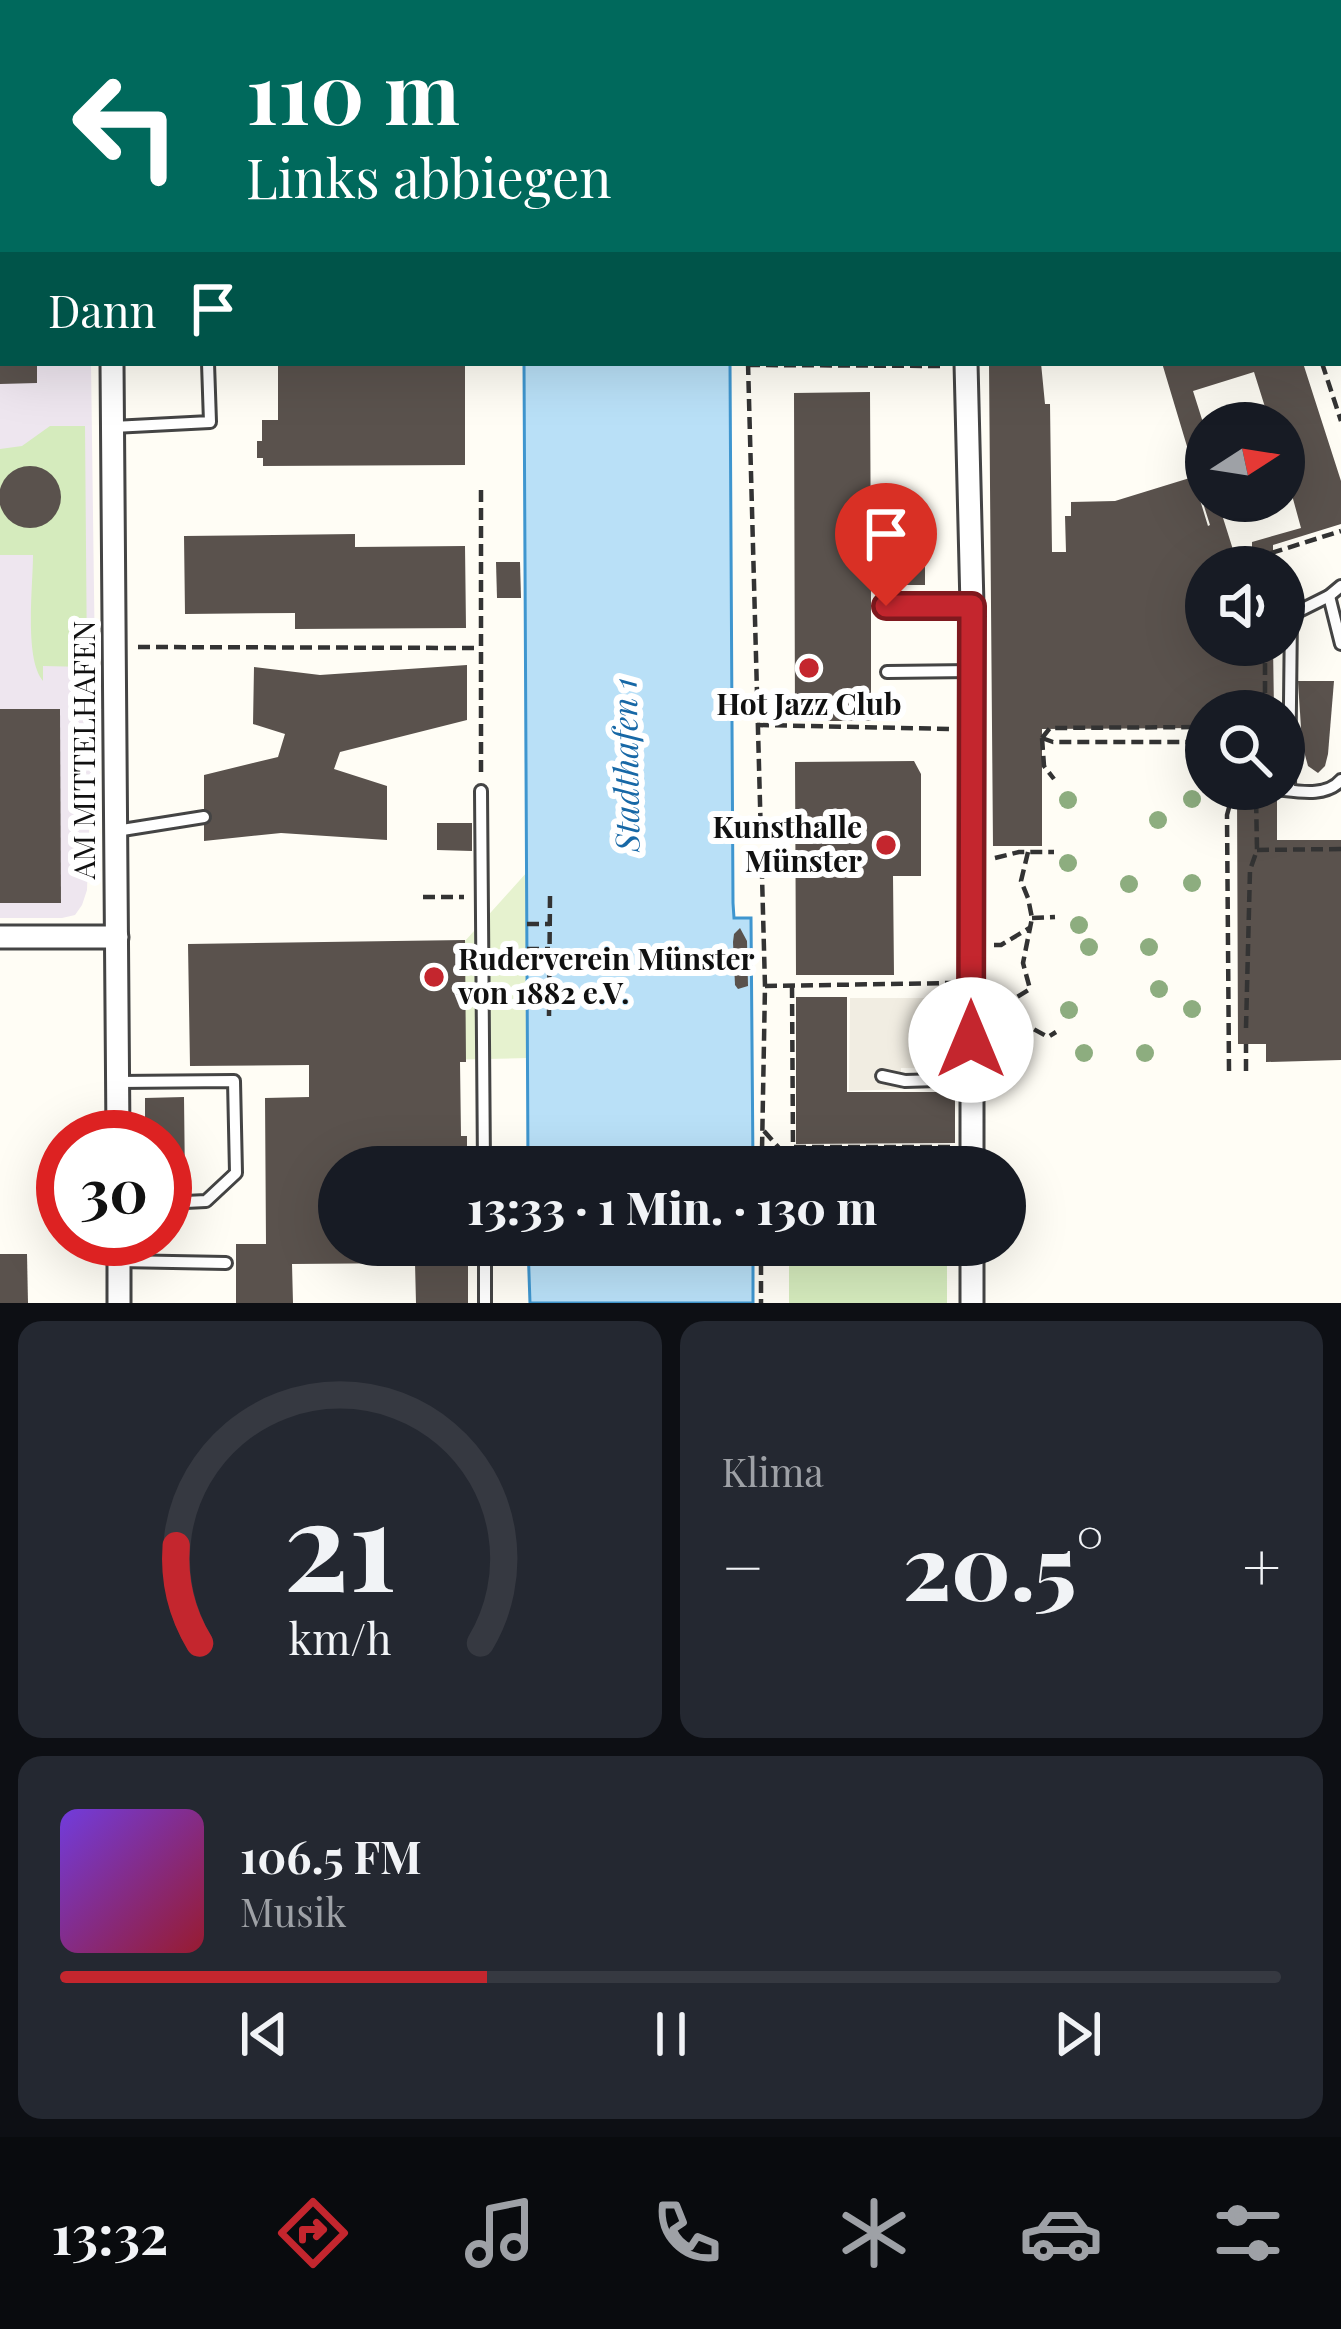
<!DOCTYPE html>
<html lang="de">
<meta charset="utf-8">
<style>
:root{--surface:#171b24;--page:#242831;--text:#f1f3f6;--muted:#9ea1a6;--line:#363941;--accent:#c4262e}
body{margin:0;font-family:"Playfair Display",serif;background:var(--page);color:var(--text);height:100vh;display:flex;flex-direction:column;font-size:45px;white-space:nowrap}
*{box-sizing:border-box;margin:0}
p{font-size:39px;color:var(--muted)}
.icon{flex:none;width:66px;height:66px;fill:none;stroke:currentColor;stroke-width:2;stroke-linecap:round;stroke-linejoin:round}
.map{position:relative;height:1303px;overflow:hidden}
.drawer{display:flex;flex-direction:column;gap:18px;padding:18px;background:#0d0f14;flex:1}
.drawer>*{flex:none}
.hud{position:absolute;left:0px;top:0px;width:1341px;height:366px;box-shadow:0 12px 48px #0002;background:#00695c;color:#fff;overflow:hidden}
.needle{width:78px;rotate:78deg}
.tools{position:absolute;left:1185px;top:402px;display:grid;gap:24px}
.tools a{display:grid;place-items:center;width:120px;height:120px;border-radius:50%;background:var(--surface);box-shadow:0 12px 48px #0002;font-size:60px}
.speed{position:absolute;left:36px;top:1110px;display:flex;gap:24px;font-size:60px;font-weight:700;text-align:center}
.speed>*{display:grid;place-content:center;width:156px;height:156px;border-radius:50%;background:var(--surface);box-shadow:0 12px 48px #0002;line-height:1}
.speed .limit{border:18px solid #d22;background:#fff;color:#111}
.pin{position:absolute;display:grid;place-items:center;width:102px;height:102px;color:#fff;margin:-123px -51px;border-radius:50% 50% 50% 0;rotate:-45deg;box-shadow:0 0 12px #0007}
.pin .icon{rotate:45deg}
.me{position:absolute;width:132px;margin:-66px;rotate:0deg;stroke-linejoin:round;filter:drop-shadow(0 0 9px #0008)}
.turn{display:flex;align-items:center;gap:42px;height:252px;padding:0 48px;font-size:54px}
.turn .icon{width:156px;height:156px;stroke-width:2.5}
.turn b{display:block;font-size:84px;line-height:102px}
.then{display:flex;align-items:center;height:114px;padding:0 48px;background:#0003;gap:24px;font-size:45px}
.big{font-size:90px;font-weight:800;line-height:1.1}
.drawer .widget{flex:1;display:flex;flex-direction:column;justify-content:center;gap:18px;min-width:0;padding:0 42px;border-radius:24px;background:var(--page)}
.drawer .dial{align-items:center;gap:0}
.dial svg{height:312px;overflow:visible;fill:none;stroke:var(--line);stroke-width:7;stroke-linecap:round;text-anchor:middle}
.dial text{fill:var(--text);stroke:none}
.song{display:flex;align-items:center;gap:36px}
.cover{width:144px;height:144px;border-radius:18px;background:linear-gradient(135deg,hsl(260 70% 55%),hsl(350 70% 35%))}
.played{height:12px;border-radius:6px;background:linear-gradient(90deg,var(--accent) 35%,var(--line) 35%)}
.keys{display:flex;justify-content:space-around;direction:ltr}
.heat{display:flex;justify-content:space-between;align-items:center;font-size:66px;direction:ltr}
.drawer .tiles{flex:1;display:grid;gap:18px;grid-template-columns:1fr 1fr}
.widget:last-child{grid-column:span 2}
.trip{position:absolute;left:318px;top:1146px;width:708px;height:120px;border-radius:60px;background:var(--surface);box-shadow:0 12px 48px #0002;font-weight:800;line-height:120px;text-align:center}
.tab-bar{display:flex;height:192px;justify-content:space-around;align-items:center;background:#090b0e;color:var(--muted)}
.tab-bar .icon{width:84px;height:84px}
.tab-bar .on{color:var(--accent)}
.tab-bar b{font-size:54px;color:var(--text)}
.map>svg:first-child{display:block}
</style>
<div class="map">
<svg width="1341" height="1303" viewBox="0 0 1341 1303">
<rect width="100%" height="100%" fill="#fffdf5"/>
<path fill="#eee6ef" d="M 0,0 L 87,0 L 87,3 L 3,3 L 3,363 L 91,363 L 95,666 L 87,890 L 82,905 L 75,915 L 62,918 L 0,918 Z"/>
<g fill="#d5ebbd">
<path d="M 50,426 L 85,426 L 87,667 L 43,666 L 43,681 C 24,659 33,586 33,555 L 0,555 L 0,449 L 22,446 Z"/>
<path d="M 947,1259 L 947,1303 L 789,1303 L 789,1261 Z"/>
</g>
<path fill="#e6f2cf" d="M 528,871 L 528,1058 L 343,1062 L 465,941 Z"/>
<path fill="#f1ede2" d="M 850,998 L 941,998 L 941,1068 L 901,1068 L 901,1089 L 849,1091 Z"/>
<g fill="#b9e0f7" stroke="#3f96cf" stroke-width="3">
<path d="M 524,363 L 730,363 L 733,903 L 734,918 L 751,918 L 753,1167 L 528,1167 Z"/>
<path d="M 528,1245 L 753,1245 L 753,1303 L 530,1303 Z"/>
</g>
<g fill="#5a524d">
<path d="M 0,363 L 37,363 L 37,383 L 0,384 Z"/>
<path d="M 278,363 L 465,363 L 465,465 L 263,466 L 263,458 L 257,458 L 257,441 L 262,441 L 262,420 L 278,420 Z"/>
<path d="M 989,363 L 1041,363 L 1045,404 L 1050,404 L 1052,552 L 1066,552 L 1065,516 L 1071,516 L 1071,502 L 1115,501 L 1193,477 L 1208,526 L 1210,525 L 1204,506 L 1218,502 L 1235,556 L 1252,551 L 1252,542 L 1301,528 L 1284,466 L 1284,423 L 1270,423 L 1254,372 L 1193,391 L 1206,432 L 1206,481 L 1198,483 L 1162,363 L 1303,363 L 1341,481 L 1341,524 L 1273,545 L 1273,567 L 1206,567 L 1206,645 L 1273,645 L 1274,711 L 1206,711 L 1206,728 L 1042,729 L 1042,846 L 993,846 Z"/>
<path d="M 870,392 L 871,564 L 882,564 L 882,558 L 925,558 L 925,585 L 882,585 L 882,579 L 871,579 L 871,721 L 795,721 L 794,393 Z"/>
<circle cx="30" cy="497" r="31"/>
<path d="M 355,534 L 355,547 L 465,546 L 466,628 L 295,629 L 295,613 L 185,614 L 184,536 Z"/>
<path d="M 496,562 L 520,562 L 521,598 L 497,598 Z"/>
<path d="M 467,665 L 467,720 L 340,752 L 334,769 L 387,786 L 387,840 L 281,833 L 204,841 L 204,775 L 278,757 L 285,734 L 253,724 L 254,667 L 320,675 Z"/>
<path d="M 1298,681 L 1334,681 L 1328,754 L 1325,766 L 1318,773 L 1308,766 L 1302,744 Z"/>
<path d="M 0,709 L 60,709 L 61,903 L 0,903 Z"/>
<path d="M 914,761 L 921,774 L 921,876 L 893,876 L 894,975 L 796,975 L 795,762 Z"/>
<path d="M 1237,789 L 1277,789 L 1277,840 L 1341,840 L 1341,1060 L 1266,1062 L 1266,1044 L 1238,1044 Z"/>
<path d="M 437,823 L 472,823 L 472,851 L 437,850 Z"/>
<path d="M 740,928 L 747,941 L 748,986 L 738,989 L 735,985 L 733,942 L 734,934 Z"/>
<path d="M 465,940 L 466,1062 L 460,1062 L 461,1136 L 467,1136 L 467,1167 L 339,1167 L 339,1245 L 468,1247 L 468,1303 L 416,1303 L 415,1263 L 292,1264 L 293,1303 L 236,1303 L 236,1244 L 266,1244 L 265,1098 L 309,1097 L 309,1065 L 190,1066 L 188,944 Z"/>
<path d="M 796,997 L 847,997 L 847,1092 L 955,1092 L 955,1143 L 796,1144 Z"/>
<path d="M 184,1097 L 185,1184 L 165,1184 L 165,1137 L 145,1137 L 145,1098 Z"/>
<path d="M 0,1254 L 27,1254 L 28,1303 L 0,1303 Z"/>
</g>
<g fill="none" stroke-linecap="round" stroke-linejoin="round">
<g stroke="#444" stroke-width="16">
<g id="service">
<path d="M 113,427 L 210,422 L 208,363"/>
<path d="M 1329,596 L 1341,644"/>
<path d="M 887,606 L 972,606"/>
<path d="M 887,672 L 972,671"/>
<path d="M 1275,789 C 1296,791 1326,798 1341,780"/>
<path d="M 1289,790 L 1291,615 L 1329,596 L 1341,586"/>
<path d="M 481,791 L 484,1167"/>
<path d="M 116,831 L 204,817"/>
<path d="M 882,1076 L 905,1081 L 971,1079"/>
<path d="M 118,1082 L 234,1081 L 236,1173 L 206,1201 L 165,1203"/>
<path d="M 485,1245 L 485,1303"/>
<path d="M 119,1261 L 226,1263"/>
</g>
</g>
<g stroke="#444" stroke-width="27">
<g id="minor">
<path d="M 109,0 L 109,3"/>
<path d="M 909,0 L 910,3"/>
<path d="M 1338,36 L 1341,36"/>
<path d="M 112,363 L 118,1137"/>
<path d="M 966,363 L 972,606 L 972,1167"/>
<path d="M 0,937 L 117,937"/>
<path d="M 119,1239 L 119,1303"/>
<path d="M 972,1245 L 972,1303"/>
</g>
</g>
<g stroke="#333" stroke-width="36">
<g id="secondary">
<path d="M 1238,0 L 1239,3"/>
<path d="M 1338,321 L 1341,330"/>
</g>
</g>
<g stroke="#333" stroke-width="4.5" stroke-dasharray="12 6" stroke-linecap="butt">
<path d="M 724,0 L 725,3"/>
<path d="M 1201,0 L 1202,3"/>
<path d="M 1275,0 L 1276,3"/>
<path d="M 1338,195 L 1341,204"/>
<path d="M 748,363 L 765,986 L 762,1150"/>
<path d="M 1322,363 L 1341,421"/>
<path d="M 748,365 L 946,366"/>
<path d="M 481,490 L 481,773"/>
<path d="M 1265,567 L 1265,555 L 1341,531"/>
<path d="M 1265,645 L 1265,711"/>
<path d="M 138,647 L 480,648"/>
<path d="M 757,725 L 950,729"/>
<path d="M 1042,738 L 1050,728 L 1206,727"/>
<path d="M 1042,738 L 1053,742 L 1206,742"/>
<path d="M 1042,738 L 1044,766 L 1054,779"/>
<path d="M 1257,850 L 1341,849"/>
<path d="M 1028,852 L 1021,881 L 1028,898 L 1032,918 L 1023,963 L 1030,989 L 1001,1007 L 1008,1015 L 1048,1037 L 1056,1032"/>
<path d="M 995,858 L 1019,852 L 1054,852"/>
<path d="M 423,897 L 464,897"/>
<path d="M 1032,918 L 1055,917"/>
<path d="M 527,924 L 550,924"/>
<path d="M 994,945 L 1001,945 L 1031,927"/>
<path d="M 527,949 L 550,949"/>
<path d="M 528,965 L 549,966"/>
<path d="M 765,986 L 951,983"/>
<path d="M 792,986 L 793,1147 L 950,1147"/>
<path d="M 527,989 L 549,988"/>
<path d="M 549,1016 L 550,896"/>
<path d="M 1246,1028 L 1250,870 L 1257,850 L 1256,795"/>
<path d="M 1229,1071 L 1227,815 L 1234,789"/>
<path d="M 1246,1071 L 1246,1044"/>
<path d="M 764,1131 L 796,1167"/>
<path d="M 761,1245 L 761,1303"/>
</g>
<use href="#service" stroke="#fff" stroke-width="10"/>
<use href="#minor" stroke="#fff" stroke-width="21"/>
<use href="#secondary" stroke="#fff6b0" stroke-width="30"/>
</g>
<g fill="#8dad7f">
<circle cx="1192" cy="799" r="9"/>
<circle cx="1068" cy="800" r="9"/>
<circle cx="1158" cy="820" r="9"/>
<circle cx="1068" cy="863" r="9"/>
<circle cx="1192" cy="883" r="9"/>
<circle cx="1129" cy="884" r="9"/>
<circle cx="1079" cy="925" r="9"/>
<circle cx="1089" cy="947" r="9"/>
<circle cx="1149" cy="947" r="9"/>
<circle cx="1159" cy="989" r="9"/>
<circle cx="1192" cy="1009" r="9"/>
<circle cx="1069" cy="1010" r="9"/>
<circle cx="1084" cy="1053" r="9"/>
<circle cx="1145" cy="1053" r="9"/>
</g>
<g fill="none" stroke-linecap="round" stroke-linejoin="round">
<g stroke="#7f191e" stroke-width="30">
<path id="route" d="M 886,606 L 972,606 L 971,1040"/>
</g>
<use href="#route" stroke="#c4262e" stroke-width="21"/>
</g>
<g fill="#c4262e" stroke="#fff" stroke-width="4.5">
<circle cx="809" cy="668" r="12"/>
<circle cx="886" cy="845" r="12"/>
<circle cx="434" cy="977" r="12"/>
</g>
<g text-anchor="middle" stroke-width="12" stroke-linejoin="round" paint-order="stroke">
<g font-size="30" font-weight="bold" fill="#111" stroke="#fff">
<text x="809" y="715">Hot Jazz Club</text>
<text x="862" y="838" text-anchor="end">Kunsthalle<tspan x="862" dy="34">Münster</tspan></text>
<text x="458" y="970" text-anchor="start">Ruderverein Münster<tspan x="458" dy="34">von 1882 e.V.</tspan></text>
</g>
<g font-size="30" fill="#111" stroke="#fff">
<text transform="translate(85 750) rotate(-90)" y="10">AM MITTELHAFEN</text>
</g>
<g font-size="33" font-style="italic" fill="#1768a6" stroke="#fff">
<text transform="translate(626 765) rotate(-91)" y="12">Stadthafen 1</text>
</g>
</g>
</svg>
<div class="tools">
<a><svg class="needle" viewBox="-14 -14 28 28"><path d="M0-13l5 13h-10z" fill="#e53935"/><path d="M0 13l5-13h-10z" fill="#9ea1a6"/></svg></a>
<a><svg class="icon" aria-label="sound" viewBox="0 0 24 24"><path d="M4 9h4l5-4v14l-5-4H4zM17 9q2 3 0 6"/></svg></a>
<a><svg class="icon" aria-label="search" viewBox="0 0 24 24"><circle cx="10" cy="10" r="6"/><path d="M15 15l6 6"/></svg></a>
</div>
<div class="speed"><div class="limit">30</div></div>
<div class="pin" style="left:886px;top:606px;background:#d93025"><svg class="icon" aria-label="arrive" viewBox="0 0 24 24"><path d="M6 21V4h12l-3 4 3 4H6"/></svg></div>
<svg class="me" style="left:971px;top:1040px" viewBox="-20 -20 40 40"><circle r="19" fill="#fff"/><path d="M0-13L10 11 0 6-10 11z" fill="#c4262e"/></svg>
<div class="trip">13:33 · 1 Min. · 130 m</div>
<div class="hud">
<div class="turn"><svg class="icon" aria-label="left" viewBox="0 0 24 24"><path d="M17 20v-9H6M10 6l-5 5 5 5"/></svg><div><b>110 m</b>Links abbiegen</div></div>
<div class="then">Dann<svg class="icon" aria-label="arrive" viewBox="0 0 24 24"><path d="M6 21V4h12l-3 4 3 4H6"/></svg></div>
</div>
</div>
<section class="drawer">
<div class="tiles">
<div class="widget dial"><svg viewBox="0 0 100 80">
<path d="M14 69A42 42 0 1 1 86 69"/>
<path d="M14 69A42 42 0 0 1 8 44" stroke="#c4262e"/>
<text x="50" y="56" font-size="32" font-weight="700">21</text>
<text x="50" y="72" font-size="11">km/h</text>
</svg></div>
<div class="widget"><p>Klima</p>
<div class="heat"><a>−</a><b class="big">20.5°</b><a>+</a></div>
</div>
<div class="widget">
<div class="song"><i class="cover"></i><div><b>106.5 FM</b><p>Musik</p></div></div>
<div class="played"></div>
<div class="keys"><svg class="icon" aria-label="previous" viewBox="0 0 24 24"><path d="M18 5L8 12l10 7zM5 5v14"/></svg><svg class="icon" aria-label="pause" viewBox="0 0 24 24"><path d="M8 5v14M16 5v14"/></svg><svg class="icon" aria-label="next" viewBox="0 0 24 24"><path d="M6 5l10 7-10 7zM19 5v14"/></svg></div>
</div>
</div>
</section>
<nav class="tab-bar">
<b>13:32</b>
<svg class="icon on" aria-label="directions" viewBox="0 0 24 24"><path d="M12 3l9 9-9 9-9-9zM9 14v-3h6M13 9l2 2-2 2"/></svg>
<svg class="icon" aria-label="music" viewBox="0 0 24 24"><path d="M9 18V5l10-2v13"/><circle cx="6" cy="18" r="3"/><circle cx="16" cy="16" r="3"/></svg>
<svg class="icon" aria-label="phone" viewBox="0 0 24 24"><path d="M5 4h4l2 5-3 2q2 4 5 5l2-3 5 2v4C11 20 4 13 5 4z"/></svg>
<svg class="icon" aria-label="climate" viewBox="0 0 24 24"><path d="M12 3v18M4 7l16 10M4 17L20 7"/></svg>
<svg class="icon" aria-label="car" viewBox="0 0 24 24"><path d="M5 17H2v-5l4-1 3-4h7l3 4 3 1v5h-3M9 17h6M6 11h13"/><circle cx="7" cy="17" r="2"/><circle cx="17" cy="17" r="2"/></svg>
<svg class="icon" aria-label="filters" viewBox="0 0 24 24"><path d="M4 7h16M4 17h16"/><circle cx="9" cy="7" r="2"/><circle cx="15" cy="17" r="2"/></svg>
</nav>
